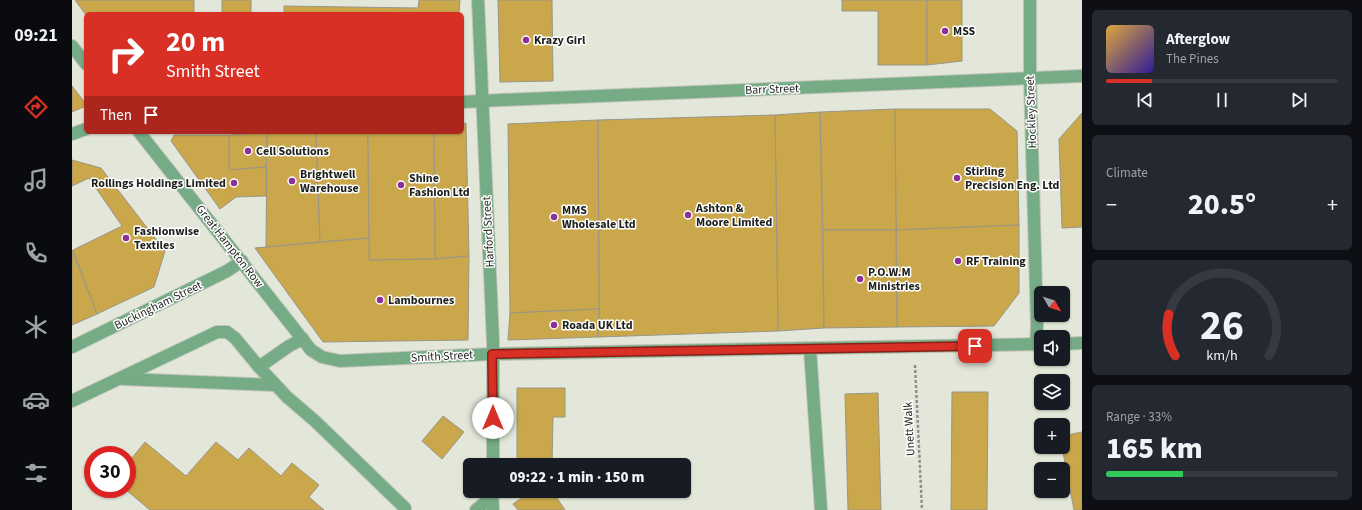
<!DOCTYPE html>
<meta charset="utf-8">
<style>
:root{--surface:#171b24;--page:#242831;--text:#f1f3f6;--muted:#9ea1a6;--line:#363941;--accent:#d93025}
body{margin:0;font-family:"Source Sans 3",sans-serif;background:var(--page);color:var(--text);height:100vh;display:flex;flex-direction:column;font-size:15px;white-space:nowrap}
*{box-sizing:border-box;margin:0}
p{font-size:13px;color:var(--muted)}
.icon{flex:none;width:22px;height:22px;fill:none;stroke:currentColor;stroke-width:2;stroke-linecap:round;stroke-linejoin:round}
.map{position:relative;flex:1;overflow:hidden}
.details{display:flex;flex-direction:column;gap:10px;padding:10px;background:#0d0f14;width:280px}
.details>*{flex:none}
.banner{position:absolute;left:12px;top:12px;width:380px;height:122px;border-radius:6px;box-shadow:0 1px 3px #0004;background:#d93025;color:#fff;overflow:hidden}
.needle{width:26px;rotate:129deg}
.controls{position:absolute;left:962px;top:286px;display:grid;gap:8px}
.controls a{display:grid;place-items:center;width:36px;height:36px;border-radius:6px;background:var(--surface);box-shadow:0 1px 3px #0004;font-size:20px}
.speed{position:absolute;left:12px;top:446px;display:flex;gap:8px;font-size:20px;font-weight:700;text-align:center}
.speed>*{display:grid;place-content:center;width:52px;height:52px;border-radius:50%;background:var(--surface);box-shadow:0 1px 3px #0004;line-height:1}
.speed .limit{border:6px solid #d22;background:#fff;color:#111}
.pin{position:absolute;display:grid;place-items:center;width:34px;height:34px;color:#fff;margin:-17px;border-radius:8px;box-shadow:0 2px 6px #0006}
.me{position:absolute;width:44px;margin:-22px;rotate:0deg;stroke-linejoin:round;filter:drop-shadow(0 0 3px #0008)}
.turn{display:flex;align-items:center;gap:14px;height:84px;padding:0 16px;font-size:18px}
.turn .icon{width:52px;height:52px;stroke-width:2.5}
.turn b{display:block;font-size:28px;line-height:34px}
.then{display:flex;align-items:center;height:38px;padding:0 16px;background:#0003;gap:8px;font-size:15px}
.big{font-size:30px;font-weight:800;line-height:1.1}
.details .card{flex:1;display:flex;flex-direction:column;justify-content:center;gap:6px;min-width:0;padding:0 14px;border-radius:6px;background:var(--page)}
.details .dial{align-items:center;gap:0}
.dial svg{height:104px;overflow:visible;fill:none;stroke:var(--line);stroke-width:7;stroke-linecap:round;text-anchor:middle}
.dial text{fill:var(--text);stroke:none}
.song{display:flex;align-items:center;gap:12px}
.cover{width:48px;height:48px;border-radius:6px;background:linear-gradient(135deg,hsl(40 70% 55%),hsl(250 70% 35%))}
.played{height:4px;border-radius:2px;background:linear-gradient(90deg,var(--accent) 20%,var(--line) 20%)}
.keys{display:flex;justify-content:space-around;direction:ltr}
.heat{display:flex;justify-content:space-between;align-items:center;font-size:22px;direction:ltr}
.charge{height:6px;border-radius:3px;background:linear-gradient(90deg,#34c759 33%,var(--line) 0)}
.trip{position:absolute;left:391px;top:458px;width:228px;height:40px;border-radius:6px;background:var(--surface);box-shadow:0 1px 3px #0004;font-weight:800;line-height:40px;text-align:center}
main{display:flex;flex:1;min-height:0}
.tabs{display:flex;flex-direction:column;width:72px;justify-content:space-around;align-items:center;background:#090b0e;color:var(--muted)}
.tabs .icon{width:28px;height:28px}
.tabs .on{color:var(--accent)}
.tabs b{font-size:18px;color:var(--text)}
.map>svg:first-child{display:block}
</style>
<main>
<nav class="tabs">
<b>09:21</b>
<svg class="icon on" aria-label="directions" viewBox="0 0 24 24"><path d="M12 3l9 9-9 9-9-9zM9 14v-3h6M13 9l2 2-2 2"/></svg>
<svg class="icon" aria-label="music" viewBox="0 0 24 24"><path d="M9 18V5l10-2v13"/><circle cx="6" cy="18" r="3"/><circle cx="16" cy="16" r="3"/></svg>
<svg class="icon" aria-label="phone" viewBox="0 0 24 24"><path d="M5 4h4l2 5-3 2q2 4 5 5l2-3 5 2v4C11 20 4 13 5 4z"/></svg>
<svg class="icon" aria-label="climate" viewBox="0 0 24 24"><path d="M12 3v18M4 7l16 10M4 17L20 7"/></svg>
<svg class="icon" aria-label="car" viewBox="0 0 24 24"><path d="M5 17H2v-5l4-1 3-4h7l3 4 3 1v5h-3M9 17h6M6 11h13"/><circle cx="7" cy="17" r="2"/><circle cx="17" cy="17" r="2"/></svg>
<svg class="icon" aria-label="filters" viewBox="0 0 24 24"><path d="M4 7h16M4 17h16"/><circle cx="9" cy="7" r="2"/><circle cx="15" cy="17" r="2"/></svg>
</nav>
<div class="map">
<svg width="1010" height="510" viewBox="0 0 1010 510">
<rect width="100%" height="100%" fill="#e3e7d9"/>
<g fill="#c9a74a" stroke="#9a9587">
<path d="M 3,0 L 122,0 L 122,14 L 14,15 Z"/>
<rect x="150" y="0" width="29" height="14"/>
<path d="M 347,0 L 388,0 L 387,14 L 212,14 L 212,6 L 346,8 Z"/>
<path d="M 426,0 L 480,0 L 481,81 L 428,82 Z"/>
<path d="M 770,0 L 855,0 L 855,65 L 806,65 L 806,11 L 770,11 Z"/>
<path d="M 855,0 L 890,0 L 890,61 L 855,65 Z"/>
<path d="M 0,86 L 14,104 L 14,106 L 0,112 Z"/>
<path d="M 823,109 L 918,109 L 945,131 L 947,225 L 824,230 Z"/>
<path d="M 823,109 L 824,230 L 751,230 L 748,112 Z"/>
<path d="M 748,112 L 752,328 L 706,331 L 703,115 Z"/>
<path d="M 1010,113 L 1010,227 L 990,228 L 987,139 Z"/>
<path d="M 703,115 L 706,331 L 526,337 L 527,309 L 526,120 Z"/>
<path d="M 526,120 L 527,309 L 438,313 L 436,124 Z"/>
<path d="M 394,123 L 397,256 L 363,259 L 362,132 L 390,132 L 390,124 Z"/>
<path d="M 244,132 L 248,242 L 194,247 L 195,133 Z"/>
<path d="M 244,132 L 296,132 L 297,238 L 248,242 Z"/>
<path d="M 296,132 L 362,132 L 363,259 L 297,260 Z"/>
<path d="M 195,133 L 194,167 L 157,170 L 157,135 Z"/>
<path d="M 102,135 L 157,135 L 157,170 L 194,167 L 194,196 L 164,197 L 148,209 L 99,141 Z"/>
<path d="M 0,160 L 29,168 L 93,251 L 82,287 L 25,314 L 1,250 L 50,226 L 17,178 L 0,186 Z"/>
<path d="M 947,225 L 947,293 L 922,326 L 825,327 L 824,230 Z"/>
<path d="M 751,230 L 824,230 L 825,327 L 752,328 Z"/>
<path d="M 297,238 L 297,260 L 363,259 L 397,256 L 396,340 L 251,342 L 183,248 Z"/>
<path d="M 0,250 L 25,314 L 0,325 Z"/>
<path d="M 527,309 L 526,337 L 436,340 L 438,313 Z"/>
<path d="M 445,388 L 493,388 L 493,417 L 481,417 L 480,465 L 445,465 Z"/>
<path d="M 880,392 L 916,392 L 915,510 L 879,510 Z"/>
<path d="M 806,393 L 809,510 L 776,510 L 773,394 Z"/>
<path d="M 371,416 L 392,432 L 370,459 L 350,441 Z"/>
<path d="M 1010,432 L 1010,510 L 1002,510 L 990,447 L 991,447 L 991,436 Z"/>
<path d="M 73,442 L 114,476 L 144,442 L 166,460 L 177,448 L 209,476 L 220,463 L 247,485 L 237,497 L 252,510 L 78,510 L 53,489 L 55,489 L 55,464 Z"/>
<path d="M 460,491 L 480,491 L 493,510 L 446,510 L 441,504 Z"/>
</g>
<g fill="none" stroke-linecap="round" stroke-linejoin="round">
<g stroke="#c0c3b7" stroke-width="14">
<g id="lane">
<path d="M 231,339 L 217,346 L 187,367 L 215,397 L 243,421 L 333,508"/>
<path d="M 738,349 L 749,510"/>
<path d="M 51,379 L 203,385"/>
<path d="M 0,401 L 145,332 L 155,332 L 163,338 L 187,367"/>
<path d="M 404,510 L 420,497"/>
</g>
</g>
<g stroke="#c0c3b7" stroke-width="14">
<g id="street">
<path d="M 406,0 L 421,342 L 421,465"/>
<path d="M 958,0 L 958,78 L 965,325 L 964,345"/>
<path d="M 0,46 L 14,64"/>
<path d="M 390,102 L 429,100 L 1010,76"/>
<path d="M 67,132 L 239,350 L 250,357 L 268,361 L 421,354 L 969,344"/>
<path d="M 0,134 L 14,129"/>
<path d="M 991,344 L 1010,343"/>
<path d="M 0,347 L 155,271 L 170,261"/>
<path d="M 420,491 L 421,510"/>
</g>
</g>
<path stroke="#8d9086" stroke-width="2.5" stroke-dasharray="3 2" stroke-linecap="butt" d="M 843,365 L 850,510"/>
<use href="#lane" stroke="#75ab85" stroke-width="12"/>
<use href="#street" stroke="#75ab85" stroke-width="12"/>
</g>
<g fill="none" stroke-linecap="round" stroke-linejoin="round">
<g stroke="#8d1f18" stroke-width="10">
<path id="route" d="M 421,418 L 420,354 L 903,346"/>
</g>
<use href="#route" stroke="#d93025" stroke-width="7"/>
</g>
<g fill="#8c2f99" stroke="#fff" stroke-width="1.5">
<circle cx="873" cy="31" r="4"/>
<circle cx="454" cy="40" r="4"/>
<circle cx="176" cy="151" r="4"/>
<circle cx="885" cy="178" r="4"/>
<circle cx="220" cy="181" r="4"/>
<circle cx="162" cy="183" r="4"/>
<circle cx="329" cy="185" r="4"/>
<circle cx="616" cy="215" r="4"/>
<circle cx="482" cy="217" r="4"/>
<circle cx="54" cy="238" r="4"/>
<circle cx="886" cy="261" r="4"/>
<circle cx="788" cy="279" r="4"/>
<circle cx="308" cy="300" r="4"/>
<circle cx="482" cy="325" r="4"/>
</g>
<g text-anchor="middle" stroke-width="3" stroke-linejoin="round" paint-order="stroke">
<g font-size="12" font-weight="bold" fill="#1e201b" stroke="#fff" text-anchor="start">
<text x="881" y="35">MSS</text>
<text x="462" y="44">Krazy Girl</text>
<text x="184" y="155">Cell Solutions</text>
<text x="893" y="175">Stirling<tspan x="893" dy="14">Precision Eng. Ltd</tspan></text>
<text x="228" y="178">Brightwell<tspan x="228" dy="14">Warehouse</tspan></text>
<text x="337" y="182">Shine<tspan x="337" dy="14">Fashion Ltd</tspan></text>
<text x="154" y="187" text-anchor="end">Rollings Holdings Limited</text>
<text x="624" y="212">Ashton &amp;<tspan x="624" dy="14">Moore Limited</tspan></text>
<text x="490" y="214">MMS<tspan x="490" dy="14">Wholesale Ltd</tspan></text>
<text x="62" y="235">Fashionwise<tspan x="62" dy="14">Textiles</tspan></text>
<text x="894" y="265">RF Training</text>
<text x="796" y="276">P.O.W.M<tspan x="796" dy="14">Ministries</tspan></text>
<text x="316" y="304">Lambournes</text>
<text x="490" y="329">Roada UK Ltd</text>
</g>
<g font-size="12" fill="#1e201b" stroke="#fff">
<text transform="translate(700 89) rotate(-2)" y="4">Barr Street</text>
<text transform="translate(959 112) rotate(-92)" y="4">Hockley Street</text>
<text transform="translate(416 232) rotate(-93)" y="4">Harford Street</text>
<text transform="translate(158 246) rotate(52)" y="4">Great Hampton Row</text>
<text transform="translate(86 305) rotate(-26)" y="4">Buckingham Street</text>
<text transform="translate(370 356) rotate(-3)" y="4">Smith Street</text>
<text transform="translate(837 429) rotate(-93)" y="4">Unett Walk</text>
</g>
</g>
</svg>
<div class="controls">
<a><svg class="needle" viewBox="-14 -14 28 28"><path d="M0-13l5 13h-10z" fill="#e53935"/><path d="M0 13l5-13h-10z" fill="#9ea1a6"/></svg></a>
<a><svg class="icon" aria-label="sound" viewBox="0 0 24 24"><path d="M4 9h4l5-4v14l-5-4H4zM17 9q2 3 0 6"/></svg></a>
<a><svg class="icon" aria-label="layers" viewBox="0 0 24 24"><path d="M12 4l9 5-9 5-9-5zM3 14l9 5 9-5"/></svg></a>
<a>+</a>
<a>−</a>
</div>
<div class="speed"><div class="limit">30</div></div>
<div class="pin" style="left:903px;top:346px;background:#d93025"><svg class="icon" aria-label="arrive" viewBox="0 0 24 24"><path d="M6 21V4h12l-3 4 3 4H6"/></svg></div>
<svg class="me" style="left:421px;top:418px" viewBox="-20 -20 40 40"><circle r="19" fill="#fff"/><path d="M0-13L10 11 0 6-10 11z" fill="#d93025"/></svg>
<div class="trip">09:22 · 1 min · 150 m</div>
<div class="banner">
<div class="turn"><svg class="icon" aria-label="right" viewBox="0 0 24 24"><path d="M7 20v-9h11M14 6l5 5-5 5"/></svg><div><b>20 m</b>Smith Street</div></div>
<div class="then">Then<svg class="icon" aria-label="arrive" viewBox="0 0 24 24"><path d="M6 21V4h12l-3 4 3 4H6"/></svg></div>
</div>
</div>
<section class="details">
<div class="card">
<div class="song"><i class="cover"></i><div><b>Afterglow</b><p>The Pines</p></div></div>
<div class="played"></div>
<div class="keys"><svg class="icon" aria-label="previous" viewBox="0 0 24 24"><path d="M18 5L8 12l10 7zM5 5v14"/></svg><svg class="icon" aria-label="pause" viewBox="0 0 24 24"><path d="M8 5v14M16 5v14"/></svg><svg class="icon" aria-label="next" viewBox="0 0 24 24"><path d="M6 5l10 7-10 7zM19 5v14"/></svg></div>
</div>
<div class="card"><p>Climate</p>
<div class="heat"><a>−</a><b class="big">20.5°</b><a>+</a></div>
</div>
<div class="card dial"><svg viewBox="0 0 100 80">
<path d="M14 69A42 42 0 1 1 86 69"/>
<path d="M14 69A42 42 0 0 1 9 37" stroke="#d93025"/>
<text x="50" y="56" font-size="32" font-weight="700">26</text>
<text x="50" y="72" font-size="11">km/h</text>
</svg></div>
<div class="card"><p>Range · 33%</p><b class="big">165 km</b><div class="charge"></div></div>
</section>
</main>
